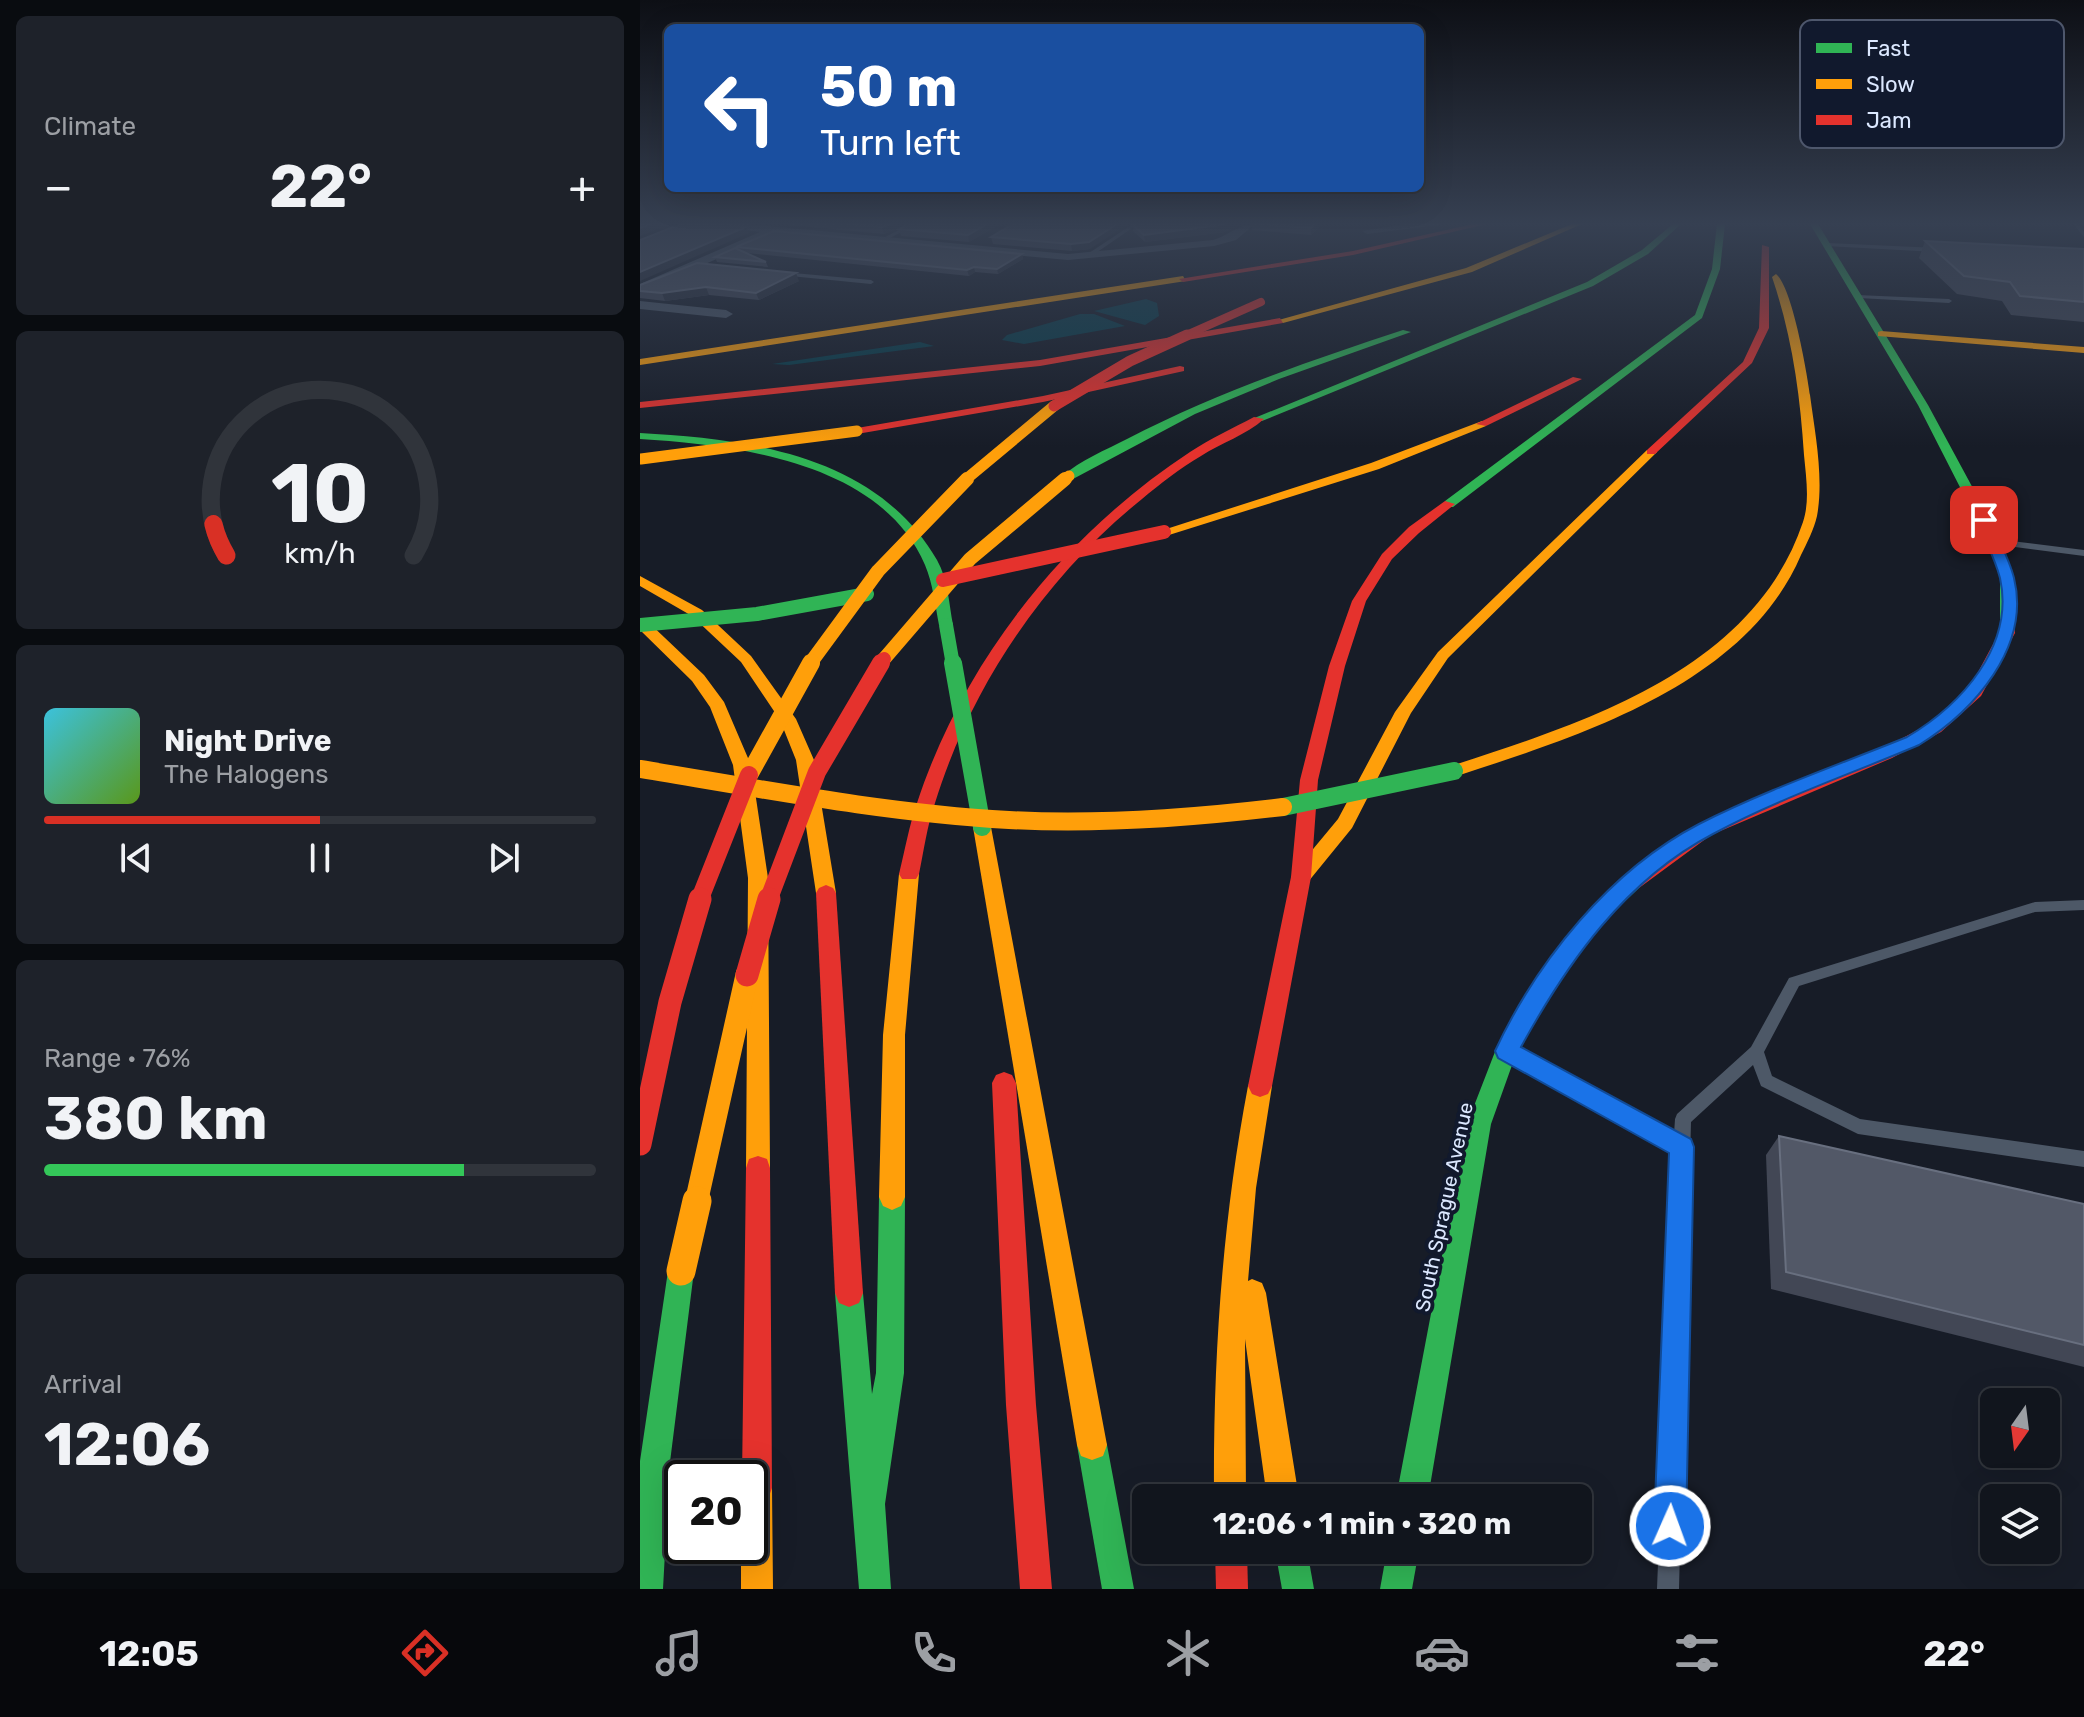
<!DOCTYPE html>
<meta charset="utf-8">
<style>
:root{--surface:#11151d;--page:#1e222a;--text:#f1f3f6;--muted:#9c9fa4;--line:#30343b;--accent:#d93025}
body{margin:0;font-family:Rubik,sans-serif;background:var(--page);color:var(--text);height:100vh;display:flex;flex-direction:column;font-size:30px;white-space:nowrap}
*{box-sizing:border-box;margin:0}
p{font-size:26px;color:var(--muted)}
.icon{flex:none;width:44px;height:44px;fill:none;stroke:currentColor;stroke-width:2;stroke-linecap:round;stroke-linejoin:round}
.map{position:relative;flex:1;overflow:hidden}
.side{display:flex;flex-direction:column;gap:16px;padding:16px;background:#090c10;width:640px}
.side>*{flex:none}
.top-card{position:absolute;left:24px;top:24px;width:760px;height:168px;border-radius:12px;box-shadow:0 8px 32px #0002,0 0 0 2px var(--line);background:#1a4fa0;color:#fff;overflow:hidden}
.needle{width:52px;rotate:194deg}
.controls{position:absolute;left:1340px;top:1388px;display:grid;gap:16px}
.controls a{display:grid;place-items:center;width:80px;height:80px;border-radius:12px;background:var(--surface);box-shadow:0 8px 32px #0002,0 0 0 2px var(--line);font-size:40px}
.speed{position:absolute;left:24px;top:1460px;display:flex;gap:16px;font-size:40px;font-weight:700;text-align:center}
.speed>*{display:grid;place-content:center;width:104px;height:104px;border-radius:50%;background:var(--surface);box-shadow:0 8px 32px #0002,0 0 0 2px var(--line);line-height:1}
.speed .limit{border:4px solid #111;border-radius:12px;background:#fff;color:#111}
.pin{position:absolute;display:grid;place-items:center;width:68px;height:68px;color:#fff;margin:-34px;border-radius:16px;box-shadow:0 4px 12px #0006}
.me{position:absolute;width:88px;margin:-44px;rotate:2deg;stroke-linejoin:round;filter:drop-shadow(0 0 6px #0008)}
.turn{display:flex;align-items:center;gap:28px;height:168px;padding:0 24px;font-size:36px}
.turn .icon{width:104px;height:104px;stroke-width:2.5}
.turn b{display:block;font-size:56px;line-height:68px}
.big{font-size:60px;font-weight:700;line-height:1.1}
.side .widget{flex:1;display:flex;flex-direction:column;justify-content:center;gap:12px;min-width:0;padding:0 28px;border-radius:12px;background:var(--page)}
.side .dial{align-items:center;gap:0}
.dial svg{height:208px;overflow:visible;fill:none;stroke:var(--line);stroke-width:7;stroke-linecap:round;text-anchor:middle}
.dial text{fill:var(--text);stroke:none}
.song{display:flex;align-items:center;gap:24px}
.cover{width:96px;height:96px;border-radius:12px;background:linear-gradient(135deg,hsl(190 70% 55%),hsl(90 70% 35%))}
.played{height:8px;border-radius:4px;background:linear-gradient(90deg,var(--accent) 50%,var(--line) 50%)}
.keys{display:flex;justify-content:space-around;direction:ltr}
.heat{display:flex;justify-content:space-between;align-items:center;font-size:44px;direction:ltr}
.charge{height:12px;border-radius:6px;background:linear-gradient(90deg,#34c759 76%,var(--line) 0)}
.trip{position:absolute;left:492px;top:1484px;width:460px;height:80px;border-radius:12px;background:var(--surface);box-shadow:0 8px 32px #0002,0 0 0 2px var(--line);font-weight:700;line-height:80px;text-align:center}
.dock{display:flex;height:128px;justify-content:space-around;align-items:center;background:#07080c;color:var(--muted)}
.dock .icon{width:56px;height:56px}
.dock .current{color:var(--accent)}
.dock b{font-size:36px;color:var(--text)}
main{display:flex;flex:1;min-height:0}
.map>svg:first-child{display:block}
</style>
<main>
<section class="side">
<div class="widget"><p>Climate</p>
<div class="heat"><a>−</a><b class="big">22°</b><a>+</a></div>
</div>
<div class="widget dial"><svg viewBox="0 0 100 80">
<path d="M14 69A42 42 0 1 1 86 69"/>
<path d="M14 69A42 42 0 0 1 9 57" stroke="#d93025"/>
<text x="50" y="56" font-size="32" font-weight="700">10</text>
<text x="50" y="72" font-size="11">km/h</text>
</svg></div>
<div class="widget">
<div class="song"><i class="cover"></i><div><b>Night Drive</b><p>The Halogens</p></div></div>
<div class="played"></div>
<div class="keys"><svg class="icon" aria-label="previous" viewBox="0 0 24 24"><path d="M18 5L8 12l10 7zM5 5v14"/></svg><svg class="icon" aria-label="pause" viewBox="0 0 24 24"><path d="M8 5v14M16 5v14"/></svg><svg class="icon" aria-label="next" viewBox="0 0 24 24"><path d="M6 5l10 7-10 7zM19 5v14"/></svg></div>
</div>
<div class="widget"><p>Range · 76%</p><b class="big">380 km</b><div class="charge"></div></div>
<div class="widget"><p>Arrival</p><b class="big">12:06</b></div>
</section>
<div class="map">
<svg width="1444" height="1589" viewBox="0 0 1444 1589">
<rect width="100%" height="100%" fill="#171c27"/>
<g fill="#0a3d4a">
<path d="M 506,299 L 517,303 L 519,316 L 505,325 L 454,311 Z"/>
<path d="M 440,314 L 454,314 L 485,326 L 384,344 L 362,340 L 367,335 Z"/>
<path d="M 280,342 L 294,346 L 149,365 L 132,364 Z"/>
</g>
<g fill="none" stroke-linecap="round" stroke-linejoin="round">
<g fill="#4d5867" fill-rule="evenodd">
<path d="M 271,224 L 277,224 L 244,241 L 239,240 Z"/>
<path d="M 493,224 L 498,224 L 450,257 L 446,257 L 446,255 Z"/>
<path d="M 1433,224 L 1438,224 L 1444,232 L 1444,237 Z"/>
<path d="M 1188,243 L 1297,248 L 1300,250 L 1297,252 L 1186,246 Z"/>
<path d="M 142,272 L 231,280 L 234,282 L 231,284 L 140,275 Z"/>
<path d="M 1217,295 L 1309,299 L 1312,301 L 1309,303 L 1219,298 Z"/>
<path d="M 1355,539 L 1444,550 L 1444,556 L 1352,544 L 1352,540 Z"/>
<path d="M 1444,900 L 1444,910 L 1395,912 L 1159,986 L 1124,1052 L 1132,1076 L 1220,1119 L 1444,1151 L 1444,1167 L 1218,1134 L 1121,1086 L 1113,1065 L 1051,1122 L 1039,1589 L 1017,1589 L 1034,1151 L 868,1060 L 865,1055 L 868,1050 L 873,1048 L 878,1050 L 1034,1134 L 1035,1119 L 1037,1114 L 1111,1047 L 1149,978 L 1395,902 Z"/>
</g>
<g fill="#4d5867" fill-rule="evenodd">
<path d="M 65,224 L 106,224 L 428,254 L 573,240 C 589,235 599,224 615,224 L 596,240 L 574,246 L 428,260 L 135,233 L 0,293 L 0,284 L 120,232 Z"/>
<path d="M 766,224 L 805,224 L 727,234 L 722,231 Z"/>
<path d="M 0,301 L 86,310 L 93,314 L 86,318 L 0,309 Z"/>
</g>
<g fill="#30b455" fill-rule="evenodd">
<path d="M 1033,224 L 1041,224 L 1008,254 L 953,286 L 622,421 L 612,419 L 947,282 L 1002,250 Z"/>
<path d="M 1077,224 L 1085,224 L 1080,269 L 1062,318 L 813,507 L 805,507 L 805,501 L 1055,315 L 1072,269 Z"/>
<path d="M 1170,224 L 1178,224 L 1288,405 L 1362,542 L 1374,578 L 1372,626 L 1367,627 L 1360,623 L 1360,578 L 1348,542 L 1278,405 Z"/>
<path d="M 763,330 L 771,332 L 639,379 L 555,414 L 433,479 L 423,476 C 440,460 466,450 487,439 C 575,393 669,361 763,330 Z"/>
<path d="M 0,433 C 110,439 236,455 297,560 C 308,579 309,604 313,625 L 306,629 L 299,625 C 295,605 293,584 285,565 C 241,462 97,445 0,439 Z"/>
<path d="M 992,875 L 999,878 L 1002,883 L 999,888 L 965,920 L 913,988 L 876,1054 L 851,1124 L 788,1498 L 756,1498 L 827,1124 L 858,1044 L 897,976 L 951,908 L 985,878 Z"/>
<path d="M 252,1184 L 261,1188 L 265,1197 L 264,1373 L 245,1504 L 251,1589 L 219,1589 L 195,1293 L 199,1283 L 209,1279 L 219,1283 L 223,1293 L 232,1394 L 236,1373 L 239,1197 L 243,1188 Z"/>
<path d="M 41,1258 L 50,1262 L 54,1271 L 30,1462 L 23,1589 L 0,1589 L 0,1461 L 28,1271 L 32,1262 Z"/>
<path d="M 452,1430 L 463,1434 L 467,1445 L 494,1589 L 462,1589 L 437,1445 L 441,1434 Z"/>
<path d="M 635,1550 L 667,1550 L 674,1589 L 642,1589 Z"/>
<path d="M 747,1550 L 779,1550 L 772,1589 L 740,1589 Z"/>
</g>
<g fill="#ff9f0a" fill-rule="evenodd">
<path d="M 932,224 L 942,224 L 832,272 L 643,323 L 635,321 L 826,268 Z"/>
<path d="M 1136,274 C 1152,286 1167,372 1170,395 C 1175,433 1184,478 1177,516 C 1174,529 1167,543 1161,555 C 1106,684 942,735 820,775 L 808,775 L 805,771 L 808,767 C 943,723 1113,671 1163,522 C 1170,501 1166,477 1164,455 C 1160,393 1152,336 1132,277 Z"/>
<path d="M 543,276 L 546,281 L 0,365 L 0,359 Z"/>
<path d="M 1241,331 L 1444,347 L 1444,353 L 1238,336 L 1238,332 Z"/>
<path d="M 842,421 L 846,422 L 846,426 L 739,469 L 529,535 L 517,532 L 731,463 Z"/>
<path d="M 1007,450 L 1017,452 L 808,658 L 771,713 L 712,828 L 668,882 L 654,882 L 651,877 L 654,872 L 698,819 L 755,712 L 798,652 Z"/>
<path d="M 0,576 L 62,610 L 111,656 L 156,719 L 174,760 L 196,893 L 193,898 L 186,901 L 179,898 L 176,893 L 156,760 L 140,720 L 101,662 L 52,616 L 0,586 Z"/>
<path d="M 0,618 L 5,619 L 64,675 L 84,702 L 111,765 L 128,878 L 130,1168 L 127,1177 L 118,1180 L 109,1177 L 106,1168 L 108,878 L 93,765 L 70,707 L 52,681 L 0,630 Z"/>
<path d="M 342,820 L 349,822 L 351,827 L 467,1445 L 463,1456 L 452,1460 L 441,1456 L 437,1445 L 333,827 L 335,822 Z"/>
<path d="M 269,867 L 276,869 L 279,874 L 265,1035 L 265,1197 L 261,1206 L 252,1210 L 243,1206 L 239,1197 L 243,1035 L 259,874 L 262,869 Z"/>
<path d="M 620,1075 L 628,1078 L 632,1086 L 616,1188 L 608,1281 L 612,1279 L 622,1283 L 626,1293 L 659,1498 L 627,1498 L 605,1339 L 606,1498 L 574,1498 C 573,1359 582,1223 608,1086 L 612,1078 Z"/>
<path d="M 117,1473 L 128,1477 L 132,1488 L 133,1589 L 101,1589 L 101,1546 L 110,1546 L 110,1478 L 106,1478 Z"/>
</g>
<g fill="#e5322d" fill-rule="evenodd">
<path d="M 833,224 L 847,224 L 713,255 L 543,282 L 539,279 L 713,251 Z"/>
<path d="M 1122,245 L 1129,247 L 1129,328 L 1112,363 L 1015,454 L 1007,454 L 1007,450 L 1103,362 L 1119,328 Z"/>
<path d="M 640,318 L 643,323 L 400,366 L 0,408 L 0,402 L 400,360 Z"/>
<path d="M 540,366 L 544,367 L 544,371 L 403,402 L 217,434 L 211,431 L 217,428 L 403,396 Z"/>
<path d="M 933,377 L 942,379 L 846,426 L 836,424 Z"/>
<path d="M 614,417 L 624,419 C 606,435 581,443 561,456 C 540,468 520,484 502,499 C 406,576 331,686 295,803 C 287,826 284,850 279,874 L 276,879 L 262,879 L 259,874 C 265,850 269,826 277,803 C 324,660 425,534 550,452 C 570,439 593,428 614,417 Z"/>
<path d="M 805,501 L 815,504 L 779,533 L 752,559 L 726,601 L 705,666 L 678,780 L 671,877 L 632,1086 L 628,1094 L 620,1097 L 612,1094 L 608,1086 L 651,877 L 660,780 L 689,666 L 712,601 L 742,554 L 769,527 Z"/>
<path d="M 1367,619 L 1374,623 L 1375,633 L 1341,696 L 1301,732 L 1252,758 L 1071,835 L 999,888 L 985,888 L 982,883 L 985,878 L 1057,825 L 1240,750 L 1289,724 L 1329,689 L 1359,633 L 1360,623 Z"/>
<path d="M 186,885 L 193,888 L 196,893 L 223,1293 L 219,1303 L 209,1307 L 199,1303 L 195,1293 L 176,893 L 179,888 Z"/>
<path d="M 364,1072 L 372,1075 L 376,1083 L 396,1405 L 412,1589 L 380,1589 L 366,1405 L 352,1083 L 356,1075 Z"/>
<path d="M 118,1156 L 127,1159 L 130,1168 L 132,1488 L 128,1499 L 117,1503 L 110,1501 L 110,1478 L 102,1478 L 106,1168 L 109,1159 Z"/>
<path d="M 575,1550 L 607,1550 L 608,1589 L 576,1589 Z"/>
</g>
<g stroke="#30b455" stroke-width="14">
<path d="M 0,625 L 117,614 L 227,594"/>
<path d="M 306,625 L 313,665"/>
</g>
<g stroke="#30b455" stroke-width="18">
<path d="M 313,663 L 342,827"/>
<path d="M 643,807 L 814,771"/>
</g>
<g stroke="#ff9f0a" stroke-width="11">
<path d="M 1,459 L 217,431"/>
<path d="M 324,481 L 414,406"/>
<path d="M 423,481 L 429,476"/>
</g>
<g stroke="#ff9f0a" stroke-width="14">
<path d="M 244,659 L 330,559 L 425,479"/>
<path d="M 169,665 L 238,571 L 327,479"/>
</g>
<g stroke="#ff9f0a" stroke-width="18">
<path d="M 0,769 C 122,789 245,813 369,820 C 460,825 552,818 643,807"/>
<path d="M 109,775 L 171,663"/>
</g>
<path stroke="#ff9f0a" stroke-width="23" d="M 56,1203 L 107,975"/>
<path stroke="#ff9f0a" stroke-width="29" d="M 41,1271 L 57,1201"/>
<path stroke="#e5322d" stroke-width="8" d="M 542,337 L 621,302"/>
<path stroke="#e5322d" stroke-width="11" d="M 414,406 L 490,361 L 547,335"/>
<g stroke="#e5322d" stroke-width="14">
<path d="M 303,580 L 524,532"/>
<path d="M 240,665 L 244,659"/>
</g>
<g stroke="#e5322d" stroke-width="18">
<path d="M 59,901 L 109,775"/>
<path d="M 128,901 L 177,772 L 241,663"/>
</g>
<g stroke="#e5322d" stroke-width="23">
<path d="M 107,975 L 129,899"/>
<path d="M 0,1144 L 30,1002 L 60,899"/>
</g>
</g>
<g fill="#424755">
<path d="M 139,224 L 360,224 L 329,242 L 261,236 L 259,229 L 266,225 L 244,234 Z"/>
<path d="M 373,224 L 450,249 L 432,251 L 353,244 L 351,237 Z"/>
<path d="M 612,224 L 682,224 L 671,235 L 612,230 Z"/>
<path d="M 492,225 L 585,232 L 505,242 L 493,231 Z"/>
<path d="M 1285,241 L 1444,249 L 1444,322 L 1371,315 L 1362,301 L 1317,294 L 1279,258 Z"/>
<path d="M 96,247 L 382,254 L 383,259 L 358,274 L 335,272 L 329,276 L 107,253 L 126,262 L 128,267 L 77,262 L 75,257 L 97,249 Z"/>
<path d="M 159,281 L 119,300 L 69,295 L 25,301 L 0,298 L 0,299 L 0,285 Z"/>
<path d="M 1139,1136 L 1444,1204 L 1444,1367 L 1131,1289 L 1126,1155 Z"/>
</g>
<g fill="#2a2f3b">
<path d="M 11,224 L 31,224 L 0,236 L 0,228 Z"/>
<path d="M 251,224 L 269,224 L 244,234 L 242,227 Z"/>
<path d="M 347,224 L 360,224 L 329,242 L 328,235 Z"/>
<path d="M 477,224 L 488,224 L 450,249 L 432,251 L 431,244 Z"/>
<path d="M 587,224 L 606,224 L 585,232 L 505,242 L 504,235 Z"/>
<path d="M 675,224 L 682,224 L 671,235 L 671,228 Z"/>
<path d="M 106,227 L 109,233 L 0,281 L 0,272 Z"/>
<path d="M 382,254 L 383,259 L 358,274 L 357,269 Z"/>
<path d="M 334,267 L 335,272 L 329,276 L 327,270 Z"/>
<path d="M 156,273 L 159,281 L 119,300 L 116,293 Z"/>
<path d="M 66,287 L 69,295 L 25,301 L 22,293 Z"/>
</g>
<g fill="#525867" stroke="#686f7f" stroke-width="2">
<path d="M 0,224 L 11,224 L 0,228 Z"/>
<path d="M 41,224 L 87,224 L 106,227 L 0,272 L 0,240 Z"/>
<path d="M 207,224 L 251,224 L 242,227 Z"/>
<path d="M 269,224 L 347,224 L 328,235 L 259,229 Z"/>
<path d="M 373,224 L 477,224 L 449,242 L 431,244 L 351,237 Z"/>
<path d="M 492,224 L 587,224 L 504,235 Z"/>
<path d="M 619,224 L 675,224 L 671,228 Z"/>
<path d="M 134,231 L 382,254 L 357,269 L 334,267 L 327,270 L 96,247 Z"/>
<path d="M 1285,241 L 1444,249 L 1444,302 L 1380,296 L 1370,282 L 1324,276 Z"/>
<path d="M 95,248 L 126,262 L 75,257 Z"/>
<path d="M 57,263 L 156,273 L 116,293 L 66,287 L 22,293 L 0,291 L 0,285 Z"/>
<path d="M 1139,1136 L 1444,1204 L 1444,1345 L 1146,1272 Z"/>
</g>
<linearGradient id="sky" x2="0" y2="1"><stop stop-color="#0d0f15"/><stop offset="0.5" stop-color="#364052"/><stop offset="1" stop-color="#364052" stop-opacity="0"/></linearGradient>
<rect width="1444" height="447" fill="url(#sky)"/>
<path fill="#1a73e8" stroke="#114b97" stroke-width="2" d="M 1344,516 L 1350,520 C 1358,539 1369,558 1374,578 C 1391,647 1334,711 1279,745 C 1211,774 1138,799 1073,834 C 985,880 927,963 881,1047 L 1051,1139 L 1054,1147 L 1046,1526 L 1041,1537 L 1030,1542 L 1019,1537 L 1014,1526 L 1029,1153 L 858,1058 L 855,1051 C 897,961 970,870 1059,824 C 1126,790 1198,765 1267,737 C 1321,705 1375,646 1360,578 C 1355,558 1344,539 1337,520 Z"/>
<g text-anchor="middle" stroke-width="8" stroke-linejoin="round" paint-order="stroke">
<g font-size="20" fill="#dce8ff" stroke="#11192d">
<text transform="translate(804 1207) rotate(-78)" y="7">South Sprague Avenue</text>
</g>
</g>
<rect x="1160" y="20" width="264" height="128" rx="12" fill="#11192d" stroke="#4e576c" stroke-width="2"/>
<rect x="1176" y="43" width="36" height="10" fill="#30b455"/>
<rect x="1176" y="79" width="36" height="10" fill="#ff9f0a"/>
<rect x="1176" y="115" width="36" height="10" fill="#e5322d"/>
<g font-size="22" fill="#dce8ff">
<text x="1226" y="56">Fast</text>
<text x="1226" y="92">Slow</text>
<text x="1226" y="128">Jam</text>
</g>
</svg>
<div class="controls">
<a><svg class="needle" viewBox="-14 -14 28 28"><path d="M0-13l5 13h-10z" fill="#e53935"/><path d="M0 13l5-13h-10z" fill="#9c9fa4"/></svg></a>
<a><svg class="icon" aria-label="layers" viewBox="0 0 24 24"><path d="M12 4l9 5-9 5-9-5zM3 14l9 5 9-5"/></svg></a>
</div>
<div class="speed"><div class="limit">20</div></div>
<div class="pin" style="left:1344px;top:520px;background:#d93025"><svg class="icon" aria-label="arrive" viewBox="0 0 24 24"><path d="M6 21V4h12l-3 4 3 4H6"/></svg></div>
<svg class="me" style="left:1030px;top:1526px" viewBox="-20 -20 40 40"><circle r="17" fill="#1a73e8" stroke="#fff" stroke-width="3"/><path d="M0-11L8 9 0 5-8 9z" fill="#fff"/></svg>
<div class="trip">12:06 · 1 min · 320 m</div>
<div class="top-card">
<div class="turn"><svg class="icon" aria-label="left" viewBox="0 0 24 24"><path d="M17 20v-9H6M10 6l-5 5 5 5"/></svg><div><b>50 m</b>Turn left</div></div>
</div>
</div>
</main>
<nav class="dock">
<b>12:05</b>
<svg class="icon current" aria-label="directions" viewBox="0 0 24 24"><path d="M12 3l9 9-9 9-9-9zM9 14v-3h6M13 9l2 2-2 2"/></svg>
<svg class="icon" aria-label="music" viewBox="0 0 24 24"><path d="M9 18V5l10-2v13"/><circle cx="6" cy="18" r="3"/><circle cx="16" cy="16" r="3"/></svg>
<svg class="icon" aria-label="phone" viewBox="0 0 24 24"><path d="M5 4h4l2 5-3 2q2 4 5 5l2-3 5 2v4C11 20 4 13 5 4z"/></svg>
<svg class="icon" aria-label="climate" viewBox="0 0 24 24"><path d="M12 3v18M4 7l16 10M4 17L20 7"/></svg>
<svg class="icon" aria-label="car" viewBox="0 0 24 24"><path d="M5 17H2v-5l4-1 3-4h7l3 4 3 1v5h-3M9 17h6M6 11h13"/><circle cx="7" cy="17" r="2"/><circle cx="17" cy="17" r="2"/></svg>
<svg class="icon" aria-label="filters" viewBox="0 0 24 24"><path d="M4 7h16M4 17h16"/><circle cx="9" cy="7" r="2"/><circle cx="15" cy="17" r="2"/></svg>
<b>22°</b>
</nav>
